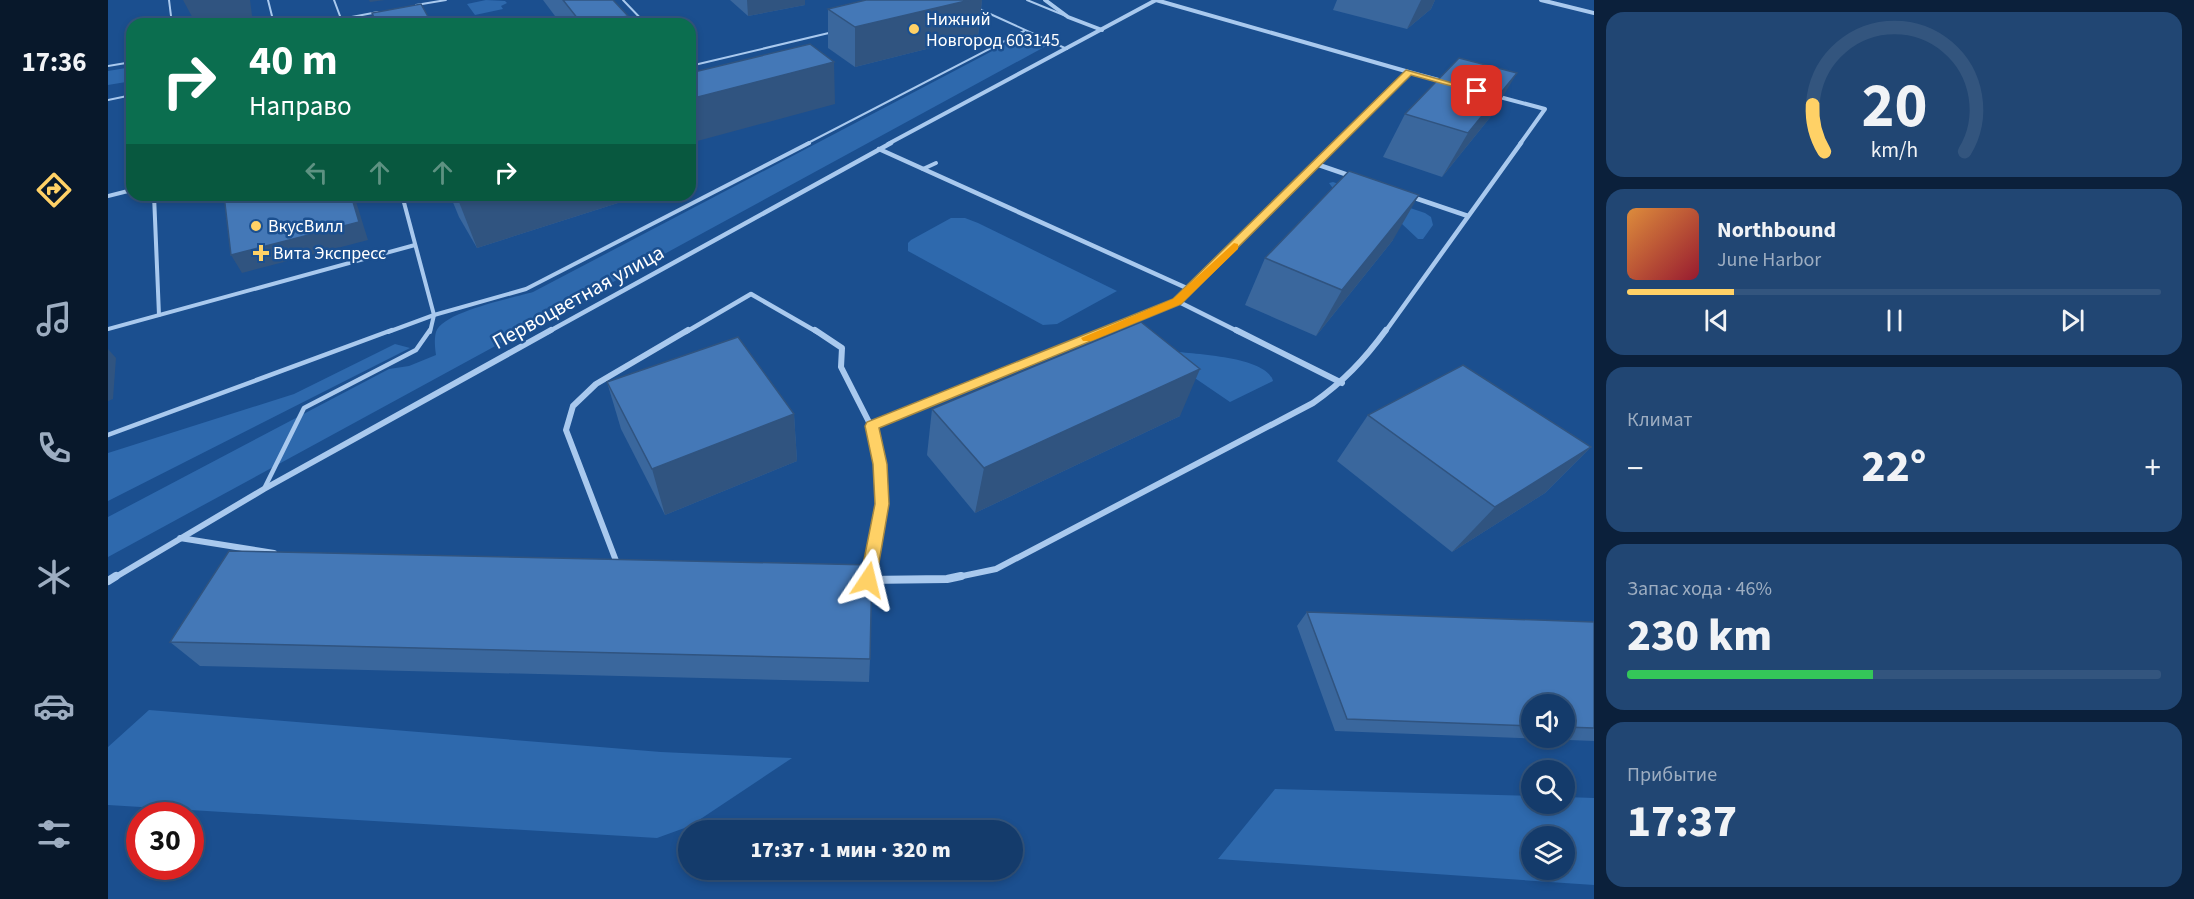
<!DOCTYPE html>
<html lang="ru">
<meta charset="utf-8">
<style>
:root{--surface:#143b6b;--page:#214673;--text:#f1f3f6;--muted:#9dadc1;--line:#33557e;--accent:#ffd166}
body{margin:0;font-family:"Source Sans 3",sans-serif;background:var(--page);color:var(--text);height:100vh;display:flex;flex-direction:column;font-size:22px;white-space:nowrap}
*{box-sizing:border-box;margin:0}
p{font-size:20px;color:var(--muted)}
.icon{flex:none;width:33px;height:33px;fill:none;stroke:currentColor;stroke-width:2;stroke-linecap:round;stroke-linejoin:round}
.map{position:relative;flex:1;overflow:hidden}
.side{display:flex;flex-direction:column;gap:12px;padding:12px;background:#0b203b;width:600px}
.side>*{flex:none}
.banner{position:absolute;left:18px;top:18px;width:570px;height:183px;border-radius:18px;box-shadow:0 3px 9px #0003,0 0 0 2px var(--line);background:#0b6e4f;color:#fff;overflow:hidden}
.fabs{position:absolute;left:1413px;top:694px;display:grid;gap:12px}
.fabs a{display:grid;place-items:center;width:54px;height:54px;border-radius:50%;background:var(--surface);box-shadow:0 3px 9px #0003,0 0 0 2px var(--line);font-size:30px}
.speed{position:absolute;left:18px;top:802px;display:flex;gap:12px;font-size:30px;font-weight:700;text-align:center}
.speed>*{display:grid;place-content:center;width:78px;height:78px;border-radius:50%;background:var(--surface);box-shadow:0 3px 9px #0003,0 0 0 2px var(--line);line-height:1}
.speed .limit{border:9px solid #d22;background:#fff;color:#111}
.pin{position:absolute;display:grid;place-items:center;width:51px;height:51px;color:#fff;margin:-26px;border-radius:12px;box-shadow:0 3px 9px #0006}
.me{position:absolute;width:66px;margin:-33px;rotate:10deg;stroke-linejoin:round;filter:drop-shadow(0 0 4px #0008)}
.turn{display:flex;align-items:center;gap:21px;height:126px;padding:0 24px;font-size:27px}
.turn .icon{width:78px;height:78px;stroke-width:2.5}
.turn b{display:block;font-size:42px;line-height:51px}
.lanes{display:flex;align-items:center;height:57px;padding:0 24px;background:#0003;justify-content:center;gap:30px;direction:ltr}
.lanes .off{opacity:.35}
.big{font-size:45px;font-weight:800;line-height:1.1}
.side .tile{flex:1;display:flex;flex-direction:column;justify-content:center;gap:9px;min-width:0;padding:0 21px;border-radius:18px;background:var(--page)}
.side .dial{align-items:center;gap:0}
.dial svg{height:156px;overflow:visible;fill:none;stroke:var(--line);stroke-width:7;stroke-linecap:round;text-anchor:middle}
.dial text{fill:var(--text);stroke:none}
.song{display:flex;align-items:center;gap:18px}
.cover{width:72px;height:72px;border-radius:9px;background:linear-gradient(135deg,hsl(30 70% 55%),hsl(350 70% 35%))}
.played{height:6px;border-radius:3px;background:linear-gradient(90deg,var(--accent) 20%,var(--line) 20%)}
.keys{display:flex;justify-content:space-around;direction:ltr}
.heat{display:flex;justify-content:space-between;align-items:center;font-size:33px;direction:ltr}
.charge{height:9px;border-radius:4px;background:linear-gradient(90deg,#34c759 46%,var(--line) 0)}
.trip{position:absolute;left:570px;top:820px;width:345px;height:60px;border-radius:30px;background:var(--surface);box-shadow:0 3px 9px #0003,0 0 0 2px var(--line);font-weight:800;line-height:60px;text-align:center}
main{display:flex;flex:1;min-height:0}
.dock{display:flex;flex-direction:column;width:108px;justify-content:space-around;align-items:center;background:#08182b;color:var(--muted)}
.dock .icon{width:42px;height:42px}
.dock .on{color:var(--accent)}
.dock b{font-size:27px;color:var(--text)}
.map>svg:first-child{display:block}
</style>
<main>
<nav class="dock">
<b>17:36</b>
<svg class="icon on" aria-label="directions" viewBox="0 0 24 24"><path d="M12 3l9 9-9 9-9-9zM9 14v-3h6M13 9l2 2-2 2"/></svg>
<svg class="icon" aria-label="music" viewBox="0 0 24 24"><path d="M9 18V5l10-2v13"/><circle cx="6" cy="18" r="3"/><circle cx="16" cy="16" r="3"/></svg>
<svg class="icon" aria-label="phone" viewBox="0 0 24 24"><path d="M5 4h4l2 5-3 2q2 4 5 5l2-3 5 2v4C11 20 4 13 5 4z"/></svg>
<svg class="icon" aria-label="climate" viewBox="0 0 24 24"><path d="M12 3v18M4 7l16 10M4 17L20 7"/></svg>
<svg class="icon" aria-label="car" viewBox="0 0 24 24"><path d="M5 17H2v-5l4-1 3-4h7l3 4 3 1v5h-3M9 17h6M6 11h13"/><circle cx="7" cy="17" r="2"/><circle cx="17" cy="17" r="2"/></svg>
<svg class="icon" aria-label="filters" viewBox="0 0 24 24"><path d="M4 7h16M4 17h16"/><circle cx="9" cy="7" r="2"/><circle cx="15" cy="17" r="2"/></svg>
</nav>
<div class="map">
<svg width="1486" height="899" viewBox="0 0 1486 899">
<rect width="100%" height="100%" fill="#1b4f8f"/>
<g fill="#2e69ad" fill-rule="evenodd">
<path d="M 378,0 L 397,1 L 399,3 L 393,6 L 395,9 L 367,15 L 359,4 Z"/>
<path d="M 915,35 L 940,45 L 0,557 L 0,517 L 281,369 L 301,366 L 328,355 C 327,348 326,339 328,332 C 334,312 405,298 425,292 Z"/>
<path d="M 24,67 L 24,81 L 0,85 L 0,71 Z"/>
<path d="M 1225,182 L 1317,213 L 1323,217 L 1325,225 L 1315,239 L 1310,239 L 1293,223 L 1227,191 L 1221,183 Z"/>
<path d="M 843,218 L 857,218 L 870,223 L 1009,291 L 949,324 L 935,325 L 800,251 L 800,243 L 803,240 Z"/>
<path d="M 287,344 L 302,348 L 0,501 L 0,453 L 186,394 Z"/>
<path d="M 1061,351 C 1083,354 1159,356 1165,381 L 1122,402 L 1078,372 Z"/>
<path d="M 41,710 L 553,752 L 684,758 L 582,826 L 549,838 L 0,805 L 0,747 Z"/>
<path d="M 1167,789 L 1423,796 L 1424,804 L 1456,804 L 1457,797 L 1486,798 L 1486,885 L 1110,859 ZM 1424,837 L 1456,837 L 1456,870 L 1424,870 Z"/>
</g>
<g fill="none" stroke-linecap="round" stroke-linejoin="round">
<g stroke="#a9c9ee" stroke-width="2">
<path d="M 61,0 L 64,24"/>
<path d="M 160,0 L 166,24"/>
<path d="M 226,0 L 235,24"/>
<path d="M 515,0 L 538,24"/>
<path d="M 919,0 L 958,16"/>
<path d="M 308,5 L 338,0"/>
<path d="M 869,8 L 959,49"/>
<path d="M 233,19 L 270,12"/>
<path d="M 400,24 L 415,21 L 418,24"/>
<path d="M 0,66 L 24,62"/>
<path d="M 582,66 L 725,32"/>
<path d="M 0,100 L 24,95"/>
<path d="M 698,144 L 916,31"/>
</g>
<g stroke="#a9c9ee" stroke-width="4">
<path d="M 815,169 L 828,163"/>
<path d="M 46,195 L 51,315"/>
<path d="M 294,195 L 326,315 L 322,332"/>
<path d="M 0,196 L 24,190"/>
<path d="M 0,329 L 307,245"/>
<path d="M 280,332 L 326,315 L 418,289 L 701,143"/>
</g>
<g stroke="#a9c9ee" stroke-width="4.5">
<path d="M 0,435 L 284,330"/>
<path d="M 156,489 L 196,408 L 308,350 L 322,330"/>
</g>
<g stroke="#a9c9ee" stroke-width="4">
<path d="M 937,0 L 960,17 L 994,30"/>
<path d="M 1048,0 L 1301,72"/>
<path d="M 1433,0 L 1486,13"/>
<path d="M 1388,96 L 1437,109 L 1412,144"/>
<path d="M 780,144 L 1048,0"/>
<path d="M 1228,144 L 1301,72 L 1338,82"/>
</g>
<g stroke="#a9c9ee" stroke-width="4.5">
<path d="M 771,149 L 1083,290"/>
<path d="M 1208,164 L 1243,176"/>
<path d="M 1304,197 L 1360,216"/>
<path d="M 1069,301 L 1131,332"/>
<path d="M 440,332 L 783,143"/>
<path d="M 578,332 L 643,294 L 709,332"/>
<path d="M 993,332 L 1069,301 L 1229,143"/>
<path d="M 1277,332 L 1413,143"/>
</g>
<g stroke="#a9c9ee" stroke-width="6">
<path d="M 707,330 L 734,348 L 733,367 L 763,426 L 772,464 L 774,504 L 761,573"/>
<path d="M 1128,330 L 1234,383"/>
<path d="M 763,426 L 997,330"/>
<path d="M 72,538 L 166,553"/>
<path d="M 510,566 L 458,430 L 465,406 L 488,384 L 580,330"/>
<path d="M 6,578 L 156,489 L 443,330"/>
<path d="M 845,578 L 888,569 L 1205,403 C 1235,382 1256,360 1278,330"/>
</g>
<g stroke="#a9c9ee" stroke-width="8">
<path d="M 758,580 L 839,579 L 853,576"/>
<path d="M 0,581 L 8,576"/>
</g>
</g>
<g fill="#3a679d" fill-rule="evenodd">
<path d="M 435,0 L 505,0 L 521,24 L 453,24 Z"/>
<path d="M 622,0 L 697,0 L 697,5 L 640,16 Z"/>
<path d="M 758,0 L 874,0 L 870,36 L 747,67 L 720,48 L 720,9 Z"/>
<path d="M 1229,0 L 1327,0 L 1323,9 L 1299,29 L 1225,10 Z"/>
<path d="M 1297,114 L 1384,115 L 1334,177 L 1275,157 Z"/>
<path d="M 342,195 L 535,195 L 369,248 L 351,217 Z"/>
<path d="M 1285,240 L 1208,336 L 1137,305 L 1157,258 Z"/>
<path d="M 499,382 L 686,414 L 689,461 L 557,515 L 513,429 Z"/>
<path d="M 824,409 L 1072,416 L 867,513 L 819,455 Z"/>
<path d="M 1260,415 L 1483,447 L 1437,493 L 1344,552 L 1229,461 Z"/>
<path d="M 1199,612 L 1486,622 L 1486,741 L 1227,731 L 1189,626 ZM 1424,705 L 1456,705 L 1456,738 L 1424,738 Z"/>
<path d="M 62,642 L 762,659 L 761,682 L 92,666 Z"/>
</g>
<g fill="#305480">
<path d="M 75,0 L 142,0 L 145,23 L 136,24 L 88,24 Z"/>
<path d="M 261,0 L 277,0 L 262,2 Z"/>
<path d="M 639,0 L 697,0 L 697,5 L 640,16 Z"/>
<path d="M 862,0 L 874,0 L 870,36 L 747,67 L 747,27 Z"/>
<path d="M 1313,0 L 1327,0 L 1323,9 L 1299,29 Z"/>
<path d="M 520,16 L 521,24 L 479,24 Z"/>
<path d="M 726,62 L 727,104 L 582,143 L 582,99 Z"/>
<path d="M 1409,73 L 1384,115 L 1334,177 L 1360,133 Z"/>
<path d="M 243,195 L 246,195 L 260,240 L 134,273 L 123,255 Z"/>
<path d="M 375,195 L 535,195 L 369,248 L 351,202 Z"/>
<path d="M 1311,195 L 1285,240 L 1208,336 L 1234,290 Z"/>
<path d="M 0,349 L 8,358 L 5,399 L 0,401 Z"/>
<path d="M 1092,369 L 1072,416 L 867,513 L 876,468 Z"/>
<path d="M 686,414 L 689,461 L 557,515 L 544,469 Z"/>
<path d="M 1483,447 L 1437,493 L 1344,552 L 1387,507 Z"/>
</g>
<g fill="#4478b7" stroke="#305480" stroke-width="1.5">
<path d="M 455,0 L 505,0 L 520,16 L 479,24 L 474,24 Z"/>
<path d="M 758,0 L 862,0 L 747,27 L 720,9 Z"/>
<path d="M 313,4 L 324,24 L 269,24 L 264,13 Z"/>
<path d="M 702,44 L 726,62 L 582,99 L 582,73 Z"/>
<path d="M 1351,58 L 1409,73 L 1360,133 L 1297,114 Z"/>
<path d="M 1241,171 L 1311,195 L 1234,290 L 1157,258 Z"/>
<path d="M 116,195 L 243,195 L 251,222 L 123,255 Z"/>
<path d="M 347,195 L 375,195 L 351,202 Z"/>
<path d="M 1033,322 L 1092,369 L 876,468 L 824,409 Z"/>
<path d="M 630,337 L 686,414 L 544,469 L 499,382 Z"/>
<path d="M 1355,365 L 1483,447 L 1387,507 L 1260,415 Z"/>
<path d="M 121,551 L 764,565 L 762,659 L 62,642 Z"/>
<path d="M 1199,612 L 1486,622 L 1486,728 L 1456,727 L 1456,705 L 1424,705 L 1424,726 L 1239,719 Z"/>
</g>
<path fill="#ffd166" stroke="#a68842" stroke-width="1.5" d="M 1298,70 L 1373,91 L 1369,93 L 1303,75 L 1073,304 L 771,428 L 779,464 L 781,504 L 768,580 L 765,585 L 754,585 L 752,580 L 767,504 L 765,464 L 757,426 L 759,422 L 1065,299 Z"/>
<path fill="#f59e0b" d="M 1126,243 L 1130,244 L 1130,249 L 1073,304 L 983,341 L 975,341 L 973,338 L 1065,299 Z"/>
<g fill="#ffd166" stroke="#1b4f8f" stroke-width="2">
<circle cx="806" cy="29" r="6"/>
<circle cx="148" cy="226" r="6"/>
<path d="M150 244h6v6h6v6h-6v6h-6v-6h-6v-6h6z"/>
</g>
<g text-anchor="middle" stroke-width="5" stroke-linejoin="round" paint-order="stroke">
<g font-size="18" fill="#fff" stroke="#1b4f8f" text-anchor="start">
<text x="818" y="25">Нижний<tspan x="818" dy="21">Новгород 603145</tspan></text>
<text x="160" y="232">ВкусВилл</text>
<text x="165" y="259">Вита Экспресс</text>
</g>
<g font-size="21" fill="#fff" stroke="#1b4f8f">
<text transform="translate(470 297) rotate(-29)" y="7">Первоцветная улица</text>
</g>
</g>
</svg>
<div class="fabs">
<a><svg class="icon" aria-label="sound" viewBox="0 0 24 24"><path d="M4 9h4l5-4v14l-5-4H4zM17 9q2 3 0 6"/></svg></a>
<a><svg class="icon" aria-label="search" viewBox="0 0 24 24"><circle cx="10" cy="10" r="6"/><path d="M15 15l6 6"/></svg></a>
<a><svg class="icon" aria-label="layers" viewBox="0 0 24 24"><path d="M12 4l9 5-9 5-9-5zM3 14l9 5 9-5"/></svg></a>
</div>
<div class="speed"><div class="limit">30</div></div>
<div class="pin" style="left:1369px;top:91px;background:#d93025"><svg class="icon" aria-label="arrive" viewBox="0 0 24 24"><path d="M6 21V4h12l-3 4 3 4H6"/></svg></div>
<svg class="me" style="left:760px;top:580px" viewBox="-20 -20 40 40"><path d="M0-17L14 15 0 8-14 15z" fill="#ffd166" stroke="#fff" stroke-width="4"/></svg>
<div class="trip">17:37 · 1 мин · 320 m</div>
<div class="banner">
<div class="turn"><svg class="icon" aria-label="right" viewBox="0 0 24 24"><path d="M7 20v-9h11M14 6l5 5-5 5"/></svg><div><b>40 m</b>Направо</div></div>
<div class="lanes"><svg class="icon off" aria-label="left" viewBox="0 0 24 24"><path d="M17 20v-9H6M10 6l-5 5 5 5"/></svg><svg class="icon off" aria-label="ahead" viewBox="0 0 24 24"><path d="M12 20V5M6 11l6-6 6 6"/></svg><svg class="icon off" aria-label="ahead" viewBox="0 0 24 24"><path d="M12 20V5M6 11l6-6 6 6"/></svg><svg class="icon" aria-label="right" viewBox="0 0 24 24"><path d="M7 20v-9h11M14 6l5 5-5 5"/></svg></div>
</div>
</div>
<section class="side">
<div class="tile dial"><svg viewBox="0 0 100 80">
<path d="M14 69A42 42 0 1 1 86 69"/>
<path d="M14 69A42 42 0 0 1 8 45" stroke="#ffd166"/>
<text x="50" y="56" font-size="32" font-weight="700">20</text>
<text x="50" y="72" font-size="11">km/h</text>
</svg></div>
<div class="tile">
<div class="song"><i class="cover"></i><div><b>Northbound</b><p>June Harbor</p></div></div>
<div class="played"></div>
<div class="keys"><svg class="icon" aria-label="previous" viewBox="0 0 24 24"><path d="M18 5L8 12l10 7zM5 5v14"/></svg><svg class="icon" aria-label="pause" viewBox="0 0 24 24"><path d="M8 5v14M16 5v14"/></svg><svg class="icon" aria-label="next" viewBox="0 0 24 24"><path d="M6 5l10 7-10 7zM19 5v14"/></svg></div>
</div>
<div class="tile"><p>Климат</p>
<div class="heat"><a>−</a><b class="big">22°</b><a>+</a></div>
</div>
<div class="tile"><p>Запас хода · 46%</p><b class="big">230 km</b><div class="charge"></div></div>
<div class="tile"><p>Прибытие</p><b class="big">17:37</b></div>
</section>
</main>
